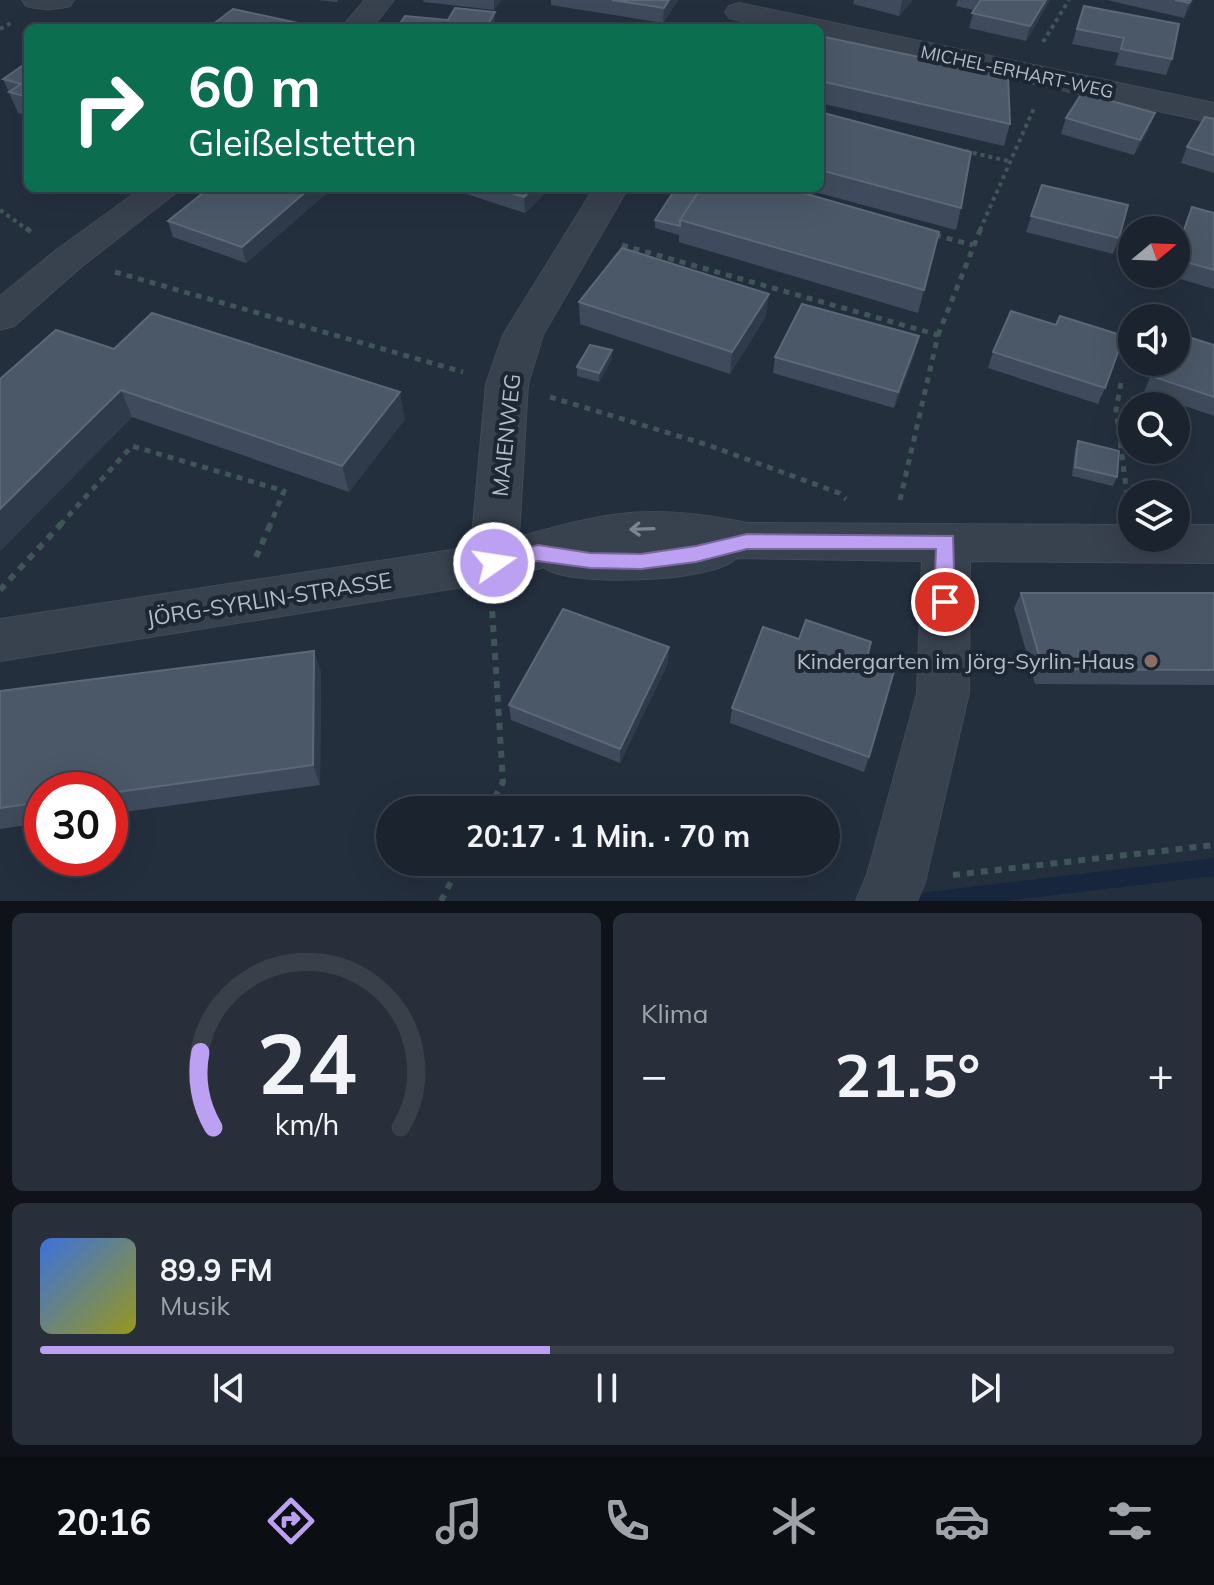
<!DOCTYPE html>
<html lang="de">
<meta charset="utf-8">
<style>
:root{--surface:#1b232e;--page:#282f3a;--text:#f1f3f6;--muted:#a0a4aa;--line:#39404a;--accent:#bca0f2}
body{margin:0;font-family:Mulish,sans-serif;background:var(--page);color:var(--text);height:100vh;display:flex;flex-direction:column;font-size:30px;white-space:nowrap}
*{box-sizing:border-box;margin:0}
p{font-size:26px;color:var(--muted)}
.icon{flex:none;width:44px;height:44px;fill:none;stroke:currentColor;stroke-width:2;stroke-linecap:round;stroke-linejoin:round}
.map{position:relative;height:901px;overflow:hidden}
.side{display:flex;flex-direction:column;gap:12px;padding:12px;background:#0f1319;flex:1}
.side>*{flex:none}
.top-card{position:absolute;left:24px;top:24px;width:800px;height:168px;border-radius:12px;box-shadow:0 8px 32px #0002,0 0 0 2px var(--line);background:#0b6e4f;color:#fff;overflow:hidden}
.needle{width:52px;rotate:71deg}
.controls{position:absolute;left:1118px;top:216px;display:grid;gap:16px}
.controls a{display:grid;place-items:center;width:72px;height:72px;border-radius:50%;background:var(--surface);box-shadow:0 8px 32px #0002,0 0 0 2px var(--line);font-size:40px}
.speed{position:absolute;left:24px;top:772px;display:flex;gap:16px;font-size:40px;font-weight:700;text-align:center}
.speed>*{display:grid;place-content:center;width:104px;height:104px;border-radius:50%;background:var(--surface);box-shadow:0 8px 32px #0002,0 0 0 2px var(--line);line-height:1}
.speed .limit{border:12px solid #d22;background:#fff;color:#111}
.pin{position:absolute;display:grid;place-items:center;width:68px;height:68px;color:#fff;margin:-34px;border:4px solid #fff;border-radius:50%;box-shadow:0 2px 8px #0007}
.me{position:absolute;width:88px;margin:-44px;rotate:77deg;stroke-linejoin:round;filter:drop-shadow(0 0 6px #0008)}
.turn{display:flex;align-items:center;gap:28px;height:168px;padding:0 32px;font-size:36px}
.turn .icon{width:104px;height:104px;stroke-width:2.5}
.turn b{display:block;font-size:56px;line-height:68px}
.big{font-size:60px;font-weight:700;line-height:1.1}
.side .tile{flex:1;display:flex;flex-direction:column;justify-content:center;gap:12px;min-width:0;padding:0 28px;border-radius:12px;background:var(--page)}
.side .dial{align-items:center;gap:0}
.dial svg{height:208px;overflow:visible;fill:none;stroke:var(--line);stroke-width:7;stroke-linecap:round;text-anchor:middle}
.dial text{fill:var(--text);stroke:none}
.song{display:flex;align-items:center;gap:24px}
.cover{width:96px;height:96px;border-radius:12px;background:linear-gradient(135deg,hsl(220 70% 55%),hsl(60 70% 35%))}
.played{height:8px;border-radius:4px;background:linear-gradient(90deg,var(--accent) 45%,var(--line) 45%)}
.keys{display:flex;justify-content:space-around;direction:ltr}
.heat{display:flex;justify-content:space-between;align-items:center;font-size:44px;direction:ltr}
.side .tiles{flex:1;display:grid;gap:12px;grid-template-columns:1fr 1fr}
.tile:last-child{grid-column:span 2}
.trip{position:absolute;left:376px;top:796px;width:464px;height:80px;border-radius:40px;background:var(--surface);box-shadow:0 8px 32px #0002,0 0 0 2px var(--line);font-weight:700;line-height:80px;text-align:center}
.menu{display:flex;height:128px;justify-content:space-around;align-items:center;background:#0b0e12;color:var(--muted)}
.menu .icon{width:56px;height:56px}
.menu .on{color:var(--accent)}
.menu b{font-size:36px;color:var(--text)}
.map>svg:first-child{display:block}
</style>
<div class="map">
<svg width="1214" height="901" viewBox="0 0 1214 901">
<rect width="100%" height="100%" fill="#242f3e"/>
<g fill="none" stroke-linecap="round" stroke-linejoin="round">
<path fill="#17263c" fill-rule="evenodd" d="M 1214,858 L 1214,876 L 1006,901 L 918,901 L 921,894 L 928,892 Z"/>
<g stroke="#414a57" stroke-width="2">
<g id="minor">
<path d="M 22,0 L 74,0 L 70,6 C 56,10 40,10 26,6 Z"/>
<path d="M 365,0 L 394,0 L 372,28 L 341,28 Z"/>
<path d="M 739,3 L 1214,103 L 1214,123 L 820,38 L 820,28 L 773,28 L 729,18 L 725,12 L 729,6 Z"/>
<path d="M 142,188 L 182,188 L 81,267 L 14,326 L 0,330 L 0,296 L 55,251 Z"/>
<path d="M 594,188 L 628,188 L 543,335 L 528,384 L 519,537 C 611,511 652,503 747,523 L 1132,525 L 1132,538 L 1176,538 L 1176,525 L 1214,525 L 1214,563 L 970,561 L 969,693 L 925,882 L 917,901 L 856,901 L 867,875 L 917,693 L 922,561 L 736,558 C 718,582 566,588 544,567 L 494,582 L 0,661 L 0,619 L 471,547 L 486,384 L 503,335 Z"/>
</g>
</g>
<g stroke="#3f5557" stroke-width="4" stroke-dasharray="4 4" stroke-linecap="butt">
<path d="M 0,29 L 11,23"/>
<path d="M 1043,42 L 1069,0"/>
<path d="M 965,151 L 1008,161"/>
<path d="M 0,210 L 28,230"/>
<path d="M 980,230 L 1034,108"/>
</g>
<g stroke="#3f5557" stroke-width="5" stroke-dasharray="6 6" stroke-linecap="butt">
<path d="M 26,228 L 35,235"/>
<path d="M 935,235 L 973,245"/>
<path d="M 622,245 L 938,335 L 900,500"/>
<path d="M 115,272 L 463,372"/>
<path d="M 938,335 L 981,228"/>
<path d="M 1121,383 L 1116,410 L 1128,502"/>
<path d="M 550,397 L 708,445 L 839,493 L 846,499"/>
<path d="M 60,525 L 132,446 L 284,491 L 270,525"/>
</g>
<g stroke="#3f5557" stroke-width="6" stroke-dasharray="7 7" stroke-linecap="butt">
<path d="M 256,557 L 271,523"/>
<path d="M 0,590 L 62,523"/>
<path d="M 488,810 L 503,782 L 492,608"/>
<path d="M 953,875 L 1214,845"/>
<path d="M 441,901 L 461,862"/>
</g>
<use href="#minor" fill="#38414e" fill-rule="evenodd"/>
</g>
<g fill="#3f4b5c">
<path d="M 317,0 L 338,0 L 337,2 Z"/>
<path d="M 423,0 L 501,0 L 494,10 L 424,2 Z"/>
<path d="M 551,0 L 678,0 L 663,23 L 551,5 Z"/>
<path d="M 854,0 L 913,0 L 899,16 L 853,4 Z"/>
<path d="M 958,0 L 1050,0 L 1026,41 L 969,28 L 974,10 L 956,6 Z"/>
<path d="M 1107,0 L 1193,0 L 1184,18 Z"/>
<path d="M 1084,6 L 1172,59 L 1166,75 L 1115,65 L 1119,53 L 1072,44 Z"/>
<path d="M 820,36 L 1010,124 L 1004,146 L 820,103 Z"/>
<path d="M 28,62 L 28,116 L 18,113 L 3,79 Z"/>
<path d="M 820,112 L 961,208 L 956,230 L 800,188 L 820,188 Z"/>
<path d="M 1155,113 L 1149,129 L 1134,155 L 1061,134 L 1066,118 Z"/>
<path d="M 1214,119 L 1214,173 L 1181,163 L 1187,147 Z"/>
<path d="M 1042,185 L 1119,238 L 1113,254 L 1026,232 Z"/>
<path d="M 448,188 L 550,188 L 525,213 Z"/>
<path d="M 676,188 L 939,232 L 918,313 L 679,242 L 679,235 L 655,228 L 655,220 Z"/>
<path d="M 326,194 L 246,263 L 173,237 L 168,221 Z"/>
<path d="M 1192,207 L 1214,213 L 1214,289 L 1167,275 L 1176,274 L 1176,249 Z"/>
<path d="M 579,302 L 766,316 L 730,374 L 580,324 Z"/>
<path d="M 1214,345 L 1214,416 L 1144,392 L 1156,362 L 1176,362 Z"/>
<path d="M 114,349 L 405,419 L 349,492 L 132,417 L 0,551 Z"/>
<path d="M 612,350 L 612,359 L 599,382 L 577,376 L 577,367 Z"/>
<path d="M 993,352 L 1105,388 L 1098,404 L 988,368 Z"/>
<path d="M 915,353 L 894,408 L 773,373 L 775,357 Z"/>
<path d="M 1078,441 L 1117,477 L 1113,486 L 1072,476 L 1075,450 Z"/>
<path d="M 1021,593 L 1214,593 L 1214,685 L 1035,684 L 1014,608 Z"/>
<path d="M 866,661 L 869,757 L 864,772 L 730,723 L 732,708 Z"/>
<path d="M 668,663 L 620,763 L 511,720 L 509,705 Z"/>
<path d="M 321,672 L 320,785 L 110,814 L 110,790 L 42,790 L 42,823 L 0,829 L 0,691 Z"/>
</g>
<g fill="#2f3b4b">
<path d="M 494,0 L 501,0 L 494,10 Z"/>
<path d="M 669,0 L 678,0 L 663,23 L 664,8 Z"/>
<path d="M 903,0 L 913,0 L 899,16 L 902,1 Z"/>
<path d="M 1046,0 L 1050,0 L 1026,41 L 1030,26 Z"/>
<path d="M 1191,0 L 1193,0 L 1184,18 L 1189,3 Z"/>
<path d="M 495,12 L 495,28 L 486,28 Z"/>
<path d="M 1155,113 L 1149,129 L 1134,155 L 1140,140 Z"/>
<path d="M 310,188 L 324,188 L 326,194 L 246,263 L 242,247 Z"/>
<path d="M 533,188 L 550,188 L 525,213 L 524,197 Z"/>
<path d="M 769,294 L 766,316 L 730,374 L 732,352 Z"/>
<path d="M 919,336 L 915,353 L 894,408 L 898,392 Z"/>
<path d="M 612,350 L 612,359 L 599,382 L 599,373 Z"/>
<path d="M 121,390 L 132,417 L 0,551 L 0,509 Z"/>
<path d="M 400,392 L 405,419 L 349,492 L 342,466 Z"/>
<path d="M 669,647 L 668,663 L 620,763 L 620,749 Z"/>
<path d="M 314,651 L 321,672 L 320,785 L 313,765 Z"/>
</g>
<g fill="#4b5868" stroke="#5c6777" stroke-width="2">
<path d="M 612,0 L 669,0 L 664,8 Z"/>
<path d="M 981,0 L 1046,0 L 1030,26 L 972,13 Z"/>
<path d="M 1175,0 L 1191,0 L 1189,3 Z"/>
<path d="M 1084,6 L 1179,24 L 1172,59 L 1121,49 L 1124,38 L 1077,29 Z"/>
<path d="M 455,8 L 495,12 L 486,28 L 397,28 L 405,16 L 448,20 Z"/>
<path d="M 233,9 L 303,24 L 298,28 L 208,28 Z"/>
<path d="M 531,25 L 542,28 L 526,28 Z"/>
<path d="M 820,36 L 1008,76 L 1010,124 L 820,81 Z"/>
<path d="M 28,62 L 28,97 L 9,92 L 21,84 L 3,79 Z"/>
<path d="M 1082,93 L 1155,113 L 1140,140 L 1066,118 Z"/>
<path d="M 820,112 L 971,152 L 961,208 L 820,170 Z"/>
<path d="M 1205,117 L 1214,119 L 1214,155 L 1187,147 Z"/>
<path d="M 1042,185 L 1128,205 L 1119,238 L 1031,216 Z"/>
<path d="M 209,188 L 310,188 L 242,247 L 168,221 Z"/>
<path d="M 495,188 L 533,188 L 524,197 Z"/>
<path d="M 676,188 L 701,188 L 680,220 L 680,226 L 655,220 Z"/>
<path d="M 701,188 L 786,188 L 939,232 L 924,290 L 680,220 Z"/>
<path d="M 1192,207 L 1214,213 L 1214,270 L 1176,259 L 1176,253 Z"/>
<path d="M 622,248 L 769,294 L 732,352 L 579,302 Z"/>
<path d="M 802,304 L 919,336 L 898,392 L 775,357 Z"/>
<path d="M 1011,311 L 1056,325 L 1060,316 L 1124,336 L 1105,388 L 993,352 Z"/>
<path d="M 152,313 L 400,392 L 342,466 L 121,390 L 0,509 L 0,379 L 56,330 L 114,349 Z"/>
<path d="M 1176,333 L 1214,345 L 1214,397 L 1151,376 L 1157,362 L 1176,362 Z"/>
<path d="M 590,345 L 612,350 L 599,373 L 577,367 Z"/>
<path d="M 1078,441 L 1119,451 L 1117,477 L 1075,467 Z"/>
<path d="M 1021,593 L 1214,593 L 1214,670 L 1043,669 Z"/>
<path d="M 563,609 L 669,647 L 620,749 L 509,705 Z"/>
<path d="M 806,620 L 871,642 L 866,661 L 894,671 L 869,757 L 732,708 L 763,627 L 799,639 Z"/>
<path d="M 314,651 L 313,765 L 110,793 L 110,790 L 42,790 L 42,802 L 0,808 L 0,691 Z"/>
</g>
<defs><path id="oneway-shaft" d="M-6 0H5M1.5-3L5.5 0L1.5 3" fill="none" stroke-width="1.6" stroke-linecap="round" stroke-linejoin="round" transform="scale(2)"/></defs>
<use stroke="#7c8592" href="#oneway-shaft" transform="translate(642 529) rotate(178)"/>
<path fill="#bca0f2" stroke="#7a689d" stroke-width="2" d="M 747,534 L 953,536 L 955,602 L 945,611 L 934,602 L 936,549 L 747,549 L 696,562 L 641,569 L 590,568 L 538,561 L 494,571 L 484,563 L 487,558 L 538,545 L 590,553 L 641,554 L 696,546 Z"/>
<circle fill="#8d6e63" stroke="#1d2633" stroke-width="3" cx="1151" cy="661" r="8"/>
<g text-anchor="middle" stroke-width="8" stroke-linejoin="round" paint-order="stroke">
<g font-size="18" fill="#b4bcc9" stroke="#1d2633">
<text transform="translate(1017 72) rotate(12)" y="6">MICHEL-ERHART-WEG</text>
</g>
<g font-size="22" fill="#b4bcc9" stroke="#1d2633">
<text transform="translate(506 435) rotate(-84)" y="8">MAIENWEG</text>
<text transform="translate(269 599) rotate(-9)" y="8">JÖRG-SYRLIN-STRASSE</text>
</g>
<g font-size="22" fill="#b4bcc9" stroke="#1d2633" text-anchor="end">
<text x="1135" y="669">Kindergarten im Jörg-Syrlin-Haus</text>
</g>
</g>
</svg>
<div class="controls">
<a><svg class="needle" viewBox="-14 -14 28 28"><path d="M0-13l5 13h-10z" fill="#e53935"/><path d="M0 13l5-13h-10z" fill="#a0a4aa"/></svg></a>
<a><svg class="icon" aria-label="sound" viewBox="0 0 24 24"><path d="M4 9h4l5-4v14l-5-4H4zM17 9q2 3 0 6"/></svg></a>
<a><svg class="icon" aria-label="search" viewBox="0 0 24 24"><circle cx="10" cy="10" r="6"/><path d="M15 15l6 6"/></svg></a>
<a><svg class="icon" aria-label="layers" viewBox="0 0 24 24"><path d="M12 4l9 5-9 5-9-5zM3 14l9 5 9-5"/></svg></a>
</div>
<div class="speed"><div class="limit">30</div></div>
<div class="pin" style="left:945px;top:602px;background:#d93025"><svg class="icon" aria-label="arrive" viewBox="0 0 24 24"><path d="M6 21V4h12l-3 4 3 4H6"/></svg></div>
<svg class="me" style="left:494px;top:563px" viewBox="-20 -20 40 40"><circle r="17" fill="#bca0f2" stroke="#fff" stroke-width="3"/><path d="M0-11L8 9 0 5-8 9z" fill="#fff"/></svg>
<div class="trip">20:17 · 1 Min. · 70 m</div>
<div class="top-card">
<div class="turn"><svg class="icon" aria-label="right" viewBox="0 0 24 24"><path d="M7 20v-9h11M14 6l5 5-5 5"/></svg><div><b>60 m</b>Gleißelstetten</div></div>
</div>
</div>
<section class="side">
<div class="tiles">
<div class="tile dial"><svg viewBox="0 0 100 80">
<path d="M14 69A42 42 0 1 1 86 69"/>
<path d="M14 69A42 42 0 0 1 9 40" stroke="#bca0f2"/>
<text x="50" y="56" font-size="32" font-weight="700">24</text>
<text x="50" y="72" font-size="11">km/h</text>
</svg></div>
<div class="tile"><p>Klima</p>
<div class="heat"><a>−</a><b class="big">21.5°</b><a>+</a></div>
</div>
<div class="tile">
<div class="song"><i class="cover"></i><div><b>89.9 FM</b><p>Musik</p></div></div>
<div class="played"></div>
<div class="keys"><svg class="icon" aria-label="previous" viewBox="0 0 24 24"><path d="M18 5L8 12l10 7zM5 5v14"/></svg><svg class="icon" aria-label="pause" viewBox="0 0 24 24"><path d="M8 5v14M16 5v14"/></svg><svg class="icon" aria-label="next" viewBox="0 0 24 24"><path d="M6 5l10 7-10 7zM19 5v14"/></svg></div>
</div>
</div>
</section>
<nav class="menu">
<b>20:16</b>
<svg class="icon on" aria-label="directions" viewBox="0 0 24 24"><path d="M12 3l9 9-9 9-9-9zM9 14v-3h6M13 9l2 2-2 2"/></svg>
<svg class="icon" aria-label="music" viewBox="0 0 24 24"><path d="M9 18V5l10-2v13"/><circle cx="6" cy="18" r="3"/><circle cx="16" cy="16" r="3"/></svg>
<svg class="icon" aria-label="phone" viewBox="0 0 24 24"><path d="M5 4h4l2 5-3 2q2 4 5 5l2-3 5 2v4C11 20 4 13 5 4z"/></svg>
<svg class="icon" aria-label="climate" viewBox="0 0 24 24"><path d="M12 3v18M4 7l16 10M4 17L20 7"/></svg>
<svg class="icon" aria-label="car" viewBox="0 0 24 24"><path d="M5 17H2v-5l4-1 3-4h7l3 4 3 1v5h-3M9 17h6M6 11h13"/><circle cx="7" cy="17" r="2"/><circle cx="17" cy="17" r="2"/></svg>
<svg class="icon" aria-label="filters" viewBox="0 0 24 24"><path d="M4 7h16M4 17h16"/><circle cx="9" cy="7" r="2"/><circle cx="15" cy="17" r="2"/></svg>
</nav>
